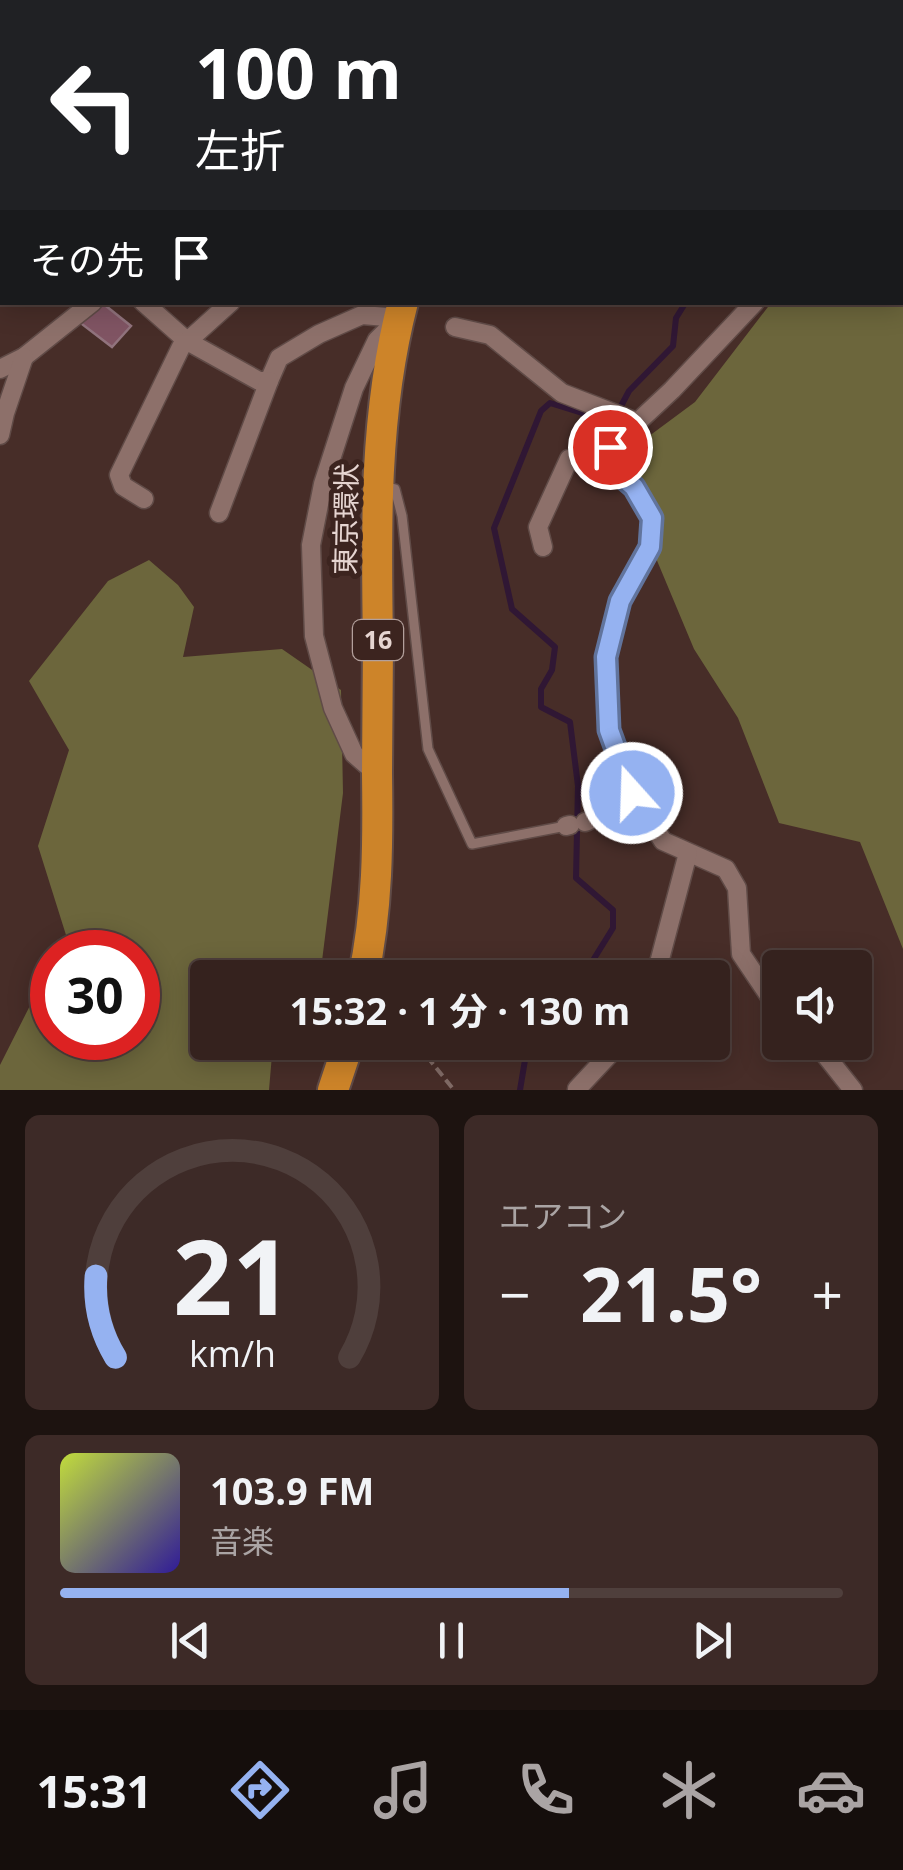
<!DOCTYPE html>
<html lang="ja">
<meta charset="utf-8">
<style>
:root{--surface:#35221e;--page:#3d2a27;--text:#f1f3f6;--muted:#aaa4a4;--line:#4f3f3c;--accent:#95b2f1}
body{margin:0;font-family:"Open Sans","Noto Sans JP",sans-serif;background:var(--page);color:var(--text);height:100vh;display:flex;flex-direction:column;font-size:38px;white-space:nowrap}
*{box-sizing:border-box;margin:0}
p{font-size:32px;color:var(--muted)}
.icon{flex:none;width:55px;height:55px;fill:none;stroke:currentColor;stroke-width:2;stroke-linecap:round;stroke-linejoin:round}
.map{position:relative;height:1090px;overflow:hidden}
.panel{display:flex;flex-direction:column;gap:25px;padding:25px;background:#1d1310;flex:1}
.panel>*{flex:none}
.hud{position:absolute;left:0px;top:0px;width:905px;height:305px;box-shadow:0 5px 25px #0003,0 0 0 2px var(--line);background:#202124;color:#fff;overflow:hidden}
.controls{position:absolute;left:762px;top:950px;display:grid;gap:20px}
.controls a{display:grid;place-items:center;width:110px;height:110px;border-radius:10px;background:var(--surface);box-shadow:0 5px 25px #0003,0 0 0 2px var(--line);font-size:50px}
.speed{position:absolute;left:30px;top:930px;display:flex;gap:20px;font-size:50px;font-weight:700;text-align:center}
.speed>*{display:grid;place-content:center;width:130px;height:130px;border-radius:50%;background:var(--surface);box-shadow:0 5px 25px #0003,0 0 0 2px var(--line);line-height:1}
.speed .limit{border:15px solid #d22;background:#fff;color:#111}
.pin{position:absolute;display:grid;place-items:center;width:85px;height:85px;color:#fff;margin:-42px;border:5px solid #fff;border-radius:50%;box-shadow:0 2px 10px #0007}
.me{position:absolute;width:110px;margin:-55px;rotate:340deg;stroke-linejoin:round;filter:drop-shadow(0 0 8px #0008)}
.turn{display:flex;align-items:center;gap:35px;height:210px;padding:0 30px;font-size:45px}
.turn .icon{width:130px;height:130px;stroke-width:2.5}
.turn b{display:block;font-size:70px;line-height:85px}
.then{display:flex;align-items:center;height:95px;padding:0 30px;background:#0003;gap:20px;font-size:38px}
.big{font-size:75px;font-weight:700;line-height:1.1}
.panel .tile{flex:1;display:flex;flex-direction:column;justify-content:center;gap:15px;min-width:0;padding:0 35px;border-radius:15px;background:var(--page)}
.panel .dial{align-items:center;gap:0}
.dial svg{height:260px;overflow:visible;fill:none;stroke:var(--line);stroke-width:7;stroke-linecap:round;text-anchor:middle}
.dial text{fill:var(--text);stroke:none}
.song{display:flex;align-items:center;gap:30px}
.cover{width:120px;height:120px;border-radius:15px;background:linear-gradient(135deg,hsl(70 70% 55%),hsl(250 70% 35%))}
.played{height:10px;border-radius:5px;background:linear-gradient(90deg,var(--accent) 65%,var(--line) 65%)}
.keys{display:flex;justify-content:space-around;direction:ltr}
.heat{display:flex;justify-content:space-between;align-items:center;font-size:55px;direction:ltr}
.panel .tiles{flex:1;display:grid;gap:25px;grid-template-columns:1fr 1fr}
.tile:last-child{grid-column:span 2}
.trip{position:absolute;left:190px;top:960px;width:540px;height:100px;border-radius:10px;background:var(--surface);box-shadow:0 5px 25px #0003,0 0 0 2px var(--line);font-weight:700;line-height:100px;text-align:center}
.tab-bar{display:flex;height:160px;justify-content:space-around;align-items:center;background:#150e0c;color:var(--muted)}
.tab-bar .icon{width:70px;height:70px}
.tab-bar .selected{color:var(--accent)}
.tab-bar b{font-size:45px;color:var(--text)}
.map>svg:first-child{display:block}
</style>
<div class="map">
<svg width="903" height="1090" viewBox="0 0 903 1090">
<rect width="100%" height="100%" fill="#472d28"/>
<g fill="#6c663c">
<path d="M 903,235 L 903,949 L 860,842 L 779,823 L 738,718 L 694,649 L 640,520 L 637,445 L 695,402 L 771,303 L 902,302 Z"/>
<path d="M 149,560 L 178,585 L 194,607 L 183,657 L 282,649 L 341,690 L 343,793 L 322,961 L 306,977 L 208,978 L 208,1042 L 273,1043 L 269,1090 L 0,1090 L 0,1065 L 52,962 L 52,1038 L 138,1038 L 138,952 L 57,952 L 66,935 L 38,846 L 69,750 L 29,681 L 108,581 Z"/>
</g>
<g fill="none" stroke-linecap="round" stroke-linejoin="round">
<g stroke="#301734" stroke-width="6">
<path d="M 754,0 L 754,2"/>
<path d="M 620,408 L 629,391 L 673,346 L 676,318 L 686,302"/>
<path d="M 582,978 L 613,928 L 613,910 L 576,878 L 578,786 L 570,722 L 541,707 L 541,689 L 552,670 L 555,647 L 512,609 L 494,528 L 541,411 L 550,403 L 611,422"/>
<path d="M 520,1090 L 528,1042"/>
</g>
</g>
<path fill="#805463" stroke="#91737d" stroke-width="2.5" d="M 101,302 L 131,326 L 112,347 L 74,318 Z"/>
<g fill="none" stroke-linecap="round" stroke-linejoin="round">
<g stroke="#604b47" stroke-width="12">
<g id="lane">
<path d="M 0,250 L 2,250"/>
<path d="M 386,487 L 395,489 L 402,516 L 428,749 L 472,844 L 566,826"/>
<path d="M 588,821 L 639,806"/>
</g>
</g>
<g stroke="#604b47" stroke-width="21">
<g id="street">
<path d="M 147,0 L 149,2"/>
<path d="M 383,2 L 384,0"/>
<path d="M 902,156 L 903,156"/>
<path d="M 0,167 L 2,168"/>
<path d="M 143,302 L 187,341 L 259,381 L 269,381 L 279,358 L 319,334 L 362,315 L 399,318"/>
<path d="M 755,302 L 672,390 L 611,447 L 612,468 L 634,487 L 652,517 L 650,547 L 620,601 L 606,657 L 609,730 L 632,793 L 663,841 L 726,869 L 737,888 L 741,954 L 774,1003 L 780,1008"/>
<path d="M 455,327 L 490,335 L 562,393 L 637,422"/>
<path d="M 0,369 L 24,357 L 93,302"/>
<path d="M 0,435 L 5,413 L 24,357"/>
<path d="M 144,499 L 123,486 L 119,475 L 181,347 L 231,302"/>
<path d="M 219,513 L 269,381"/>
<path d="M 543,547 L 538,527 L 569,459 L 611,460"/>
<path d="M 377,774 L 354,754 L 333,708 L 314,636 L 311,545 L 323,484 L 354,388 L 377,340 L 395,322"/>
<path d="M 585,822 L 588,821"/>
<path d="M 566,826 L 570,825"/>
<path d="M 655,978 L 688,853"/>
<path d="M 815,1042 L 853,1090"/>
<path d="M 577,1089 L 621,1042"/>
</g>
</g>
<g stroke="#604b47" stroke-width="34">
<g id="highway">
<path d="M 499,2 L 500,0"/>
<path d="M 363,978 C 378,910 378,841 377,773 C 377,730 378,686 378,643 C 376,530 374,413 403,302"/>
<path d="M 333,1090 L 349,1042"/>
</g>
</g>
<path stroke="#816b66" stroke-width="4" stroke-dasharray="10 5" stroke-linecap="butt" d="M 422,1042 L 429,1059 L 454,1090"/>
<use href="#lane" stroke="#8d706a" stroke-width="9"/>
<use href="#street" stroke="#8d706a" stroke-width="18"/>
<use href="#highway" stroke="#cd8429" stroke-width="30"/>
</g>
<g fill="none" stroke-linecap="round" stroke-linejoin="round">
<g stroke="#61749d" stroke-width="25">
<path id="route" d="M 610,447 L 612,468 L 634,487 L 652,518 L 650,547 L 620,601 L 606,657 L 609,730 L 632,793"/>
</g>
<use href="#route" stroke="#95b2f1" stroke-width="18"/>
</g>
<g text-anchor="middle" stroke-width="10" stroke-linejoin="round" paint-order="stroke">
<rect fill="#3c241f" stroke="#b3a09c" stroke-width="2.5" x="353" y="620" width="50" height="40" rx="8"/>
<g font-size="25" font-weight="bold" fill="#e6d5d1">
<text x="378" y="649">16</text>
</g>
<g font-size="28" fill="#e6d5d1" stroke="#3c241f">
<text transform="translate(346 519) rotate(-89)" y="10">東京環状</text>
</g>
</g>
</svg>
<div class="controls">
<a><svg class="icon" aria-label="sound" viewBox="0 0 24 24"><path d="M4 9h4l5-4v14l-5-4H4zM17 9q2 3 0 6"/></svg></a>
</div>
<div class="speed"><div class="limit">30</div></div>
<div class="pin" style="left:610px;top:447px;background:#d93025"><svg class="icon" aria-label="arrive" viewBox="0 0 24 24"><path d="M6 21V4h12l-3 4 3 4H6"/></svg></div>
<svg class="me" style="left:632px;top:793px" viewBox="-20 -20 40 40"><circle r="17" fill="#95b2f1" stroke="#fff" stroke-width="3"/><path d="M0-11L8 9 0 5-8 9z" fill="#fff"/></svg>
<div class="trip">15:32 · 1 分 · 130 m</div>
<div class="hud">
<div class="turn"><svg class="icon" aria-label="left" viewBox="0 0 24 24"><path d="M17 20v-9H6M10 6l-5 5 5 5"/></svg><div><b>100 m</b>左折</div></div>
<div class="then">その先<svg class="icon" aria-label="arrive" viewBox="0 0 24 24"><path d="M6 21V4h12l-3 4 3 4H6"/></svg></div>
</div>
</div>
<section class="panel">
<div class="tiles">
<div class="tile dial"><svg viewBox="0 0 100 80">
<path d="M14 69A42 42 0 1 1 86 69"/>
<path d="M14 69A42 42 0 0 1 8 44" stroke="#95b2f1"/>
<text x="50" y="56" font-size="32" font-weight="700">21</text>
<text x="50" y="72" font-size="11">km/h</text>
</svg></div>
<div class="tile"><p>エアコン</p>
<div class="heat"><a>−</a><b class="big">21.5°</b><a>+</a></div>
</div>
<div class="tile">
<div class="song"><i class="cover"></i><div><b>103.9 FM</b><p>音楽</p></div></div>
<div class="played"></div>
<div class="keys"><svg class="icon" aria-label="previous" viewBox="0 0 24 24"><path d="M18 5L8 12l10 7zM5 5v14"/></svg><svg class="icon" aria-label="pause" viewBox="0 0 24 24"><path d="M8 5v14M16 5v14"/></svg><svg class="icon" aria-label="next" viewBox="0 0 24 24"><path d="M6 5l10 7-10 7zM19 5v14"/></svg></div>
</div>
</div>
</section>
<nav class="tab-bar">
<b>15:31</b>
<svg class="icon selected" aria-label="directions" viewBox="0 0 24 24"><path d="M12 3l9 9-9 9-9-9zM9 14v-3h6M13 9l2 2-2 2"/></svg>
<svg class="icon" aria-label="music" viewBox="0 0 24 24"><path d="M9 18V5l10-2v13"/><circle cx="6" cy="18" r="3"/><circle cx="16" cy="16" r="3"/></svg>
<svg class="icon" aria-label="phone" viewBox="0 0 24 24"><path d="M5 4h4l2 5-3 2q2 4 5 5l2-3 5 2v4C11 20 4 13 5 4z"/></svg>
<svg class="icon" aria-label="climate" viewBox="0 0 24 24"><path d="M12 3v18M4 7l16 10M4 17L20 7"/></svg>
<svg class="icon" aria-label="car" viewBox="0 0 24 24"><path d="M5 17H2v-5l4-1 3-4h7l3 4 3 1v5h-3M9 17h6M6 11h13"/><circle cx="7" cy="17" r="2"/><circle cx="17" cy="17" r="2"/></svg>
</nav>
